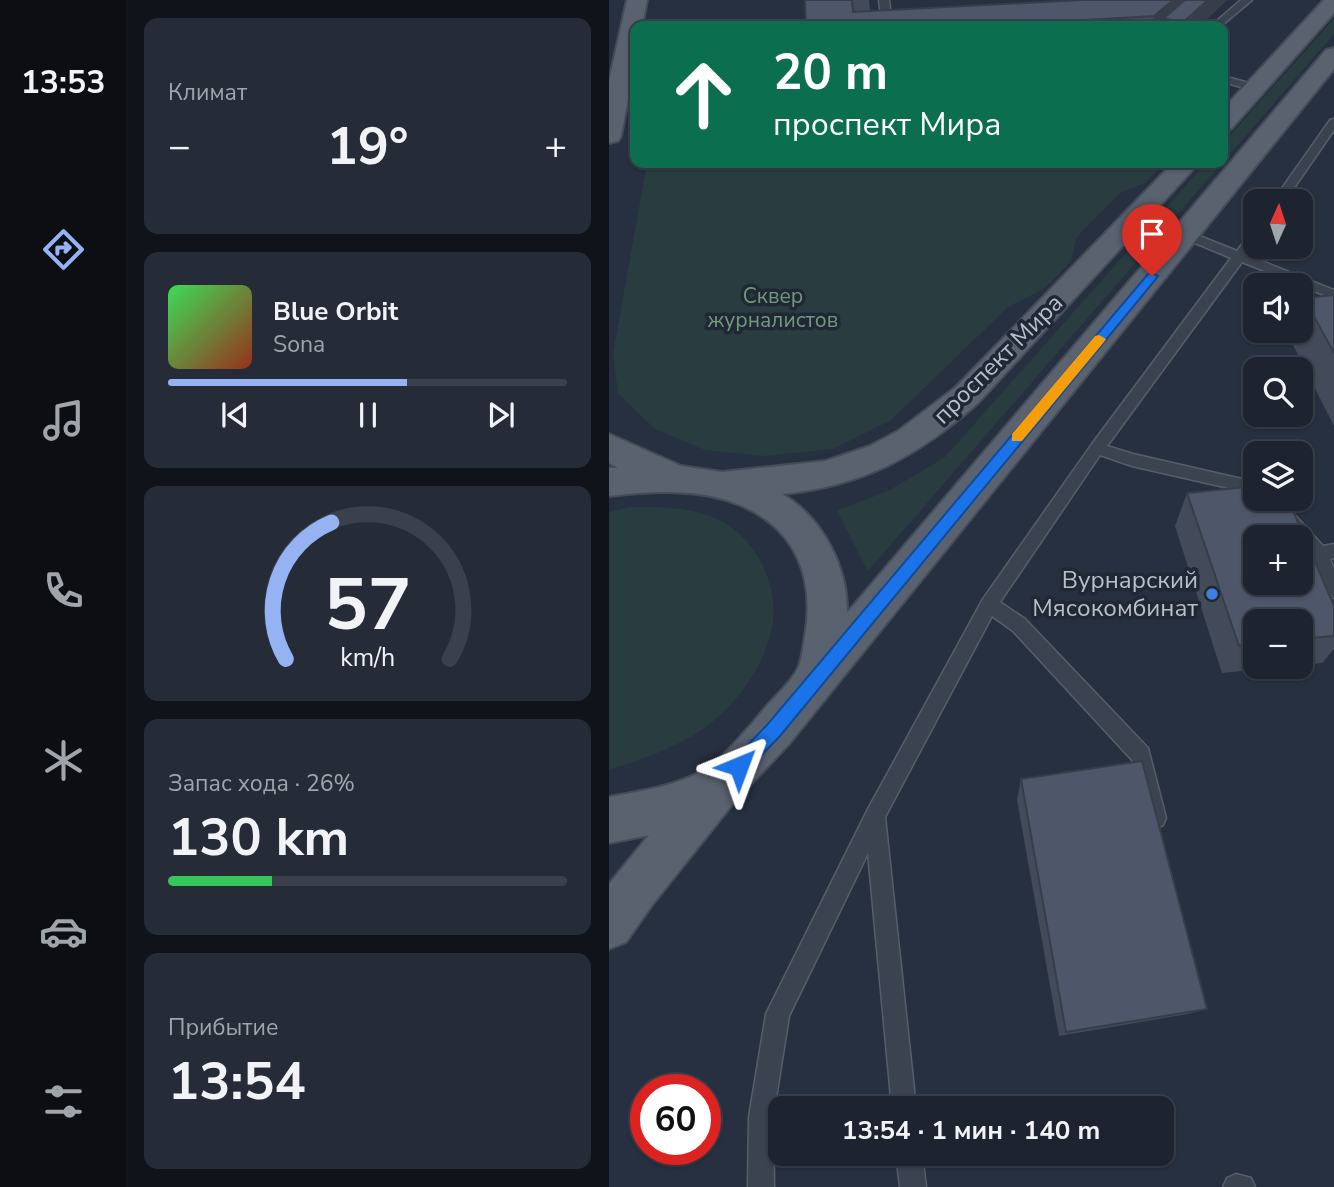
<!DOCTYPE html>
<html lang="ru">
<meta charset="utf-8">
<style>
:root{--surface:#1d2430;--page:#252c38;--text:#f1f3f6;--muted:#a0a4ab;--line:#3b414c;--accent:#95b3f3}
body{margin:0;font-family:"Nunito Sans",sans-serif;background:var(--page);color:var(--text);height:100vh;display:flex;flex-direction:column;font-size:26px;white-space:nowrap}
*{box-sizing:border-box;margin:0}
p{font-size:23px;color:var(--muted)}
.icon{flex:none;width:38px;height:38px;fill:none;stroke:currentColor;stroke-width:2;stroke-linecap:round;stroke-linejoin:round}
.map{position:relative;flex:1;overflow:hidden}
.sheet{display:flex;flex-direction:column;gap:18px;padding:18px;background:#10141a;width:483px}
.sheet>*{flex:none}
.hud{position:absolute;left:21px;top:21px;width:598px;height:147px;border-radius:14px;box-shadow:0 2px 5px #0004,0 0 0 2px var(--line);background:#0b6e4f;color:#fff;overflow:hidden}
.needle{width:46px;rotate:3deg}
.controls{position:absolute;left:634px;top:189px;display:grid;gap:14px}
.controls a{display:grid;place-items:center;width:70px;height:70px;border-radius:14px;background:var(--surface);box-shadow:0 2px 5px #0004,0 0 0 2px var(--line);font-size:35px}
.speed{position:absolute;left:21px;top:1074px;display:flex;gap:14px;font-size:35px;font-weight:700;text-align:center}
.speed>*{display:grid;place-content:center;width:91px;height:91px;border-radius:50%;background:var(--surface);box-shadow:0 2px 5px #0004,0 0 0 2px var(--line);line-height:1}
.speed .limit{border:10px solid #d22;background:#fff;color:#111}
.pin{position:absolute;display:grid;place-items:center;width:60px;height:60px;color:#fff;margin:-72px -30px;border-radius:50% 50% 50% 0;rotate:-45deg;box-shadow:0 0 7px #0007}
.pin .icon{rotate:45deg}
.me{position:absolute;width:77px;margin:-38px;rotate:44deg;stroke-linejoin:round;filter:drop-shadow(0 0 5px #0008)}
.turn{display:flex;align-items:center;gap:24px;height:147px;padding:0 28px;font-size:32px}
.turn .icon{width:91px;height:91px;stroke-width:2.5}
.turn b{display:block;font-size:49px;line-height:60px}
.big{font-size:52px;font-weight:700;line-height:1.1}
.sheet .widget{flex:1;display:flex;flex-direction:column;justify-content:center;gap:10px;min-width:0;padding:0 24px;border-radius:14px;background:var(--page)}
.sheet .dial{align-items:center;gap:0}
.dial svg{height:182px;overflow:visible;fill:none;stroke:var(--line);stroke-width:7;stroke-linecap:round;text-anchor:middle}
.dial text{fill:var(--text);stroke:none}
.song{display:flex;align-items:center;gap:21px}
.cover{width:84px;height:84px;border-radius:10px;background:linear-gradient(135deg,hsl(130 70% 55%),hsl(10 70% 35%))}
.played{height:7px;border-radius:4px;background:linear-gradient(90deg,var(--accent) 60%,var(--line) 60%)}
.keys{display:flex;justify-content:space-around;direction:ltr}
.heat{display:flex;justify-content:space-between;align-items:center;font-size:38px;direction:ltr}
.charge{height:10px;border-radius:5px;background:linear-gradient(90deg,#34c759 26%,var(--line) 0)}
.trip{position:absolute;left:159px;top:1096px;width:406px;height:70px;border-radius:14px;background:var(--surface);box-shadow:0 2px 5px #0004,0 0 0 2px var(--line);font-weight:700;line-height:70px;text-align:center}
main{display:flex;flex:1;min-height:0}
.tab-bar{display:flex;flex-direction:column;width:126px;justify-content:space-around;align-items:center;background:#0c0e13;color:var(--muted)}
.tab-bar .icon{width:49px;height:49px}
.tab-bar .active{color:var(--accent)}
.tab-bar b{font-size:32px;color:var(--text)}
.map>svg:first-child{display:block}
</style>
<main>
<nav class="tab-bar">
<b>13:53</b>
<svg class="icon active" aria-label="directions" viewBox="0 0 24 24"><path d="M12 3l9 9-9 9-9-9zM9 14v-3h6M13 9l2 2-2 2"/></svg>
<svg class="icon" aria-label="music" viewBox="0 0 24 24"><path d="M9 18V5l10-2v13"/><circle cx="6" cy="18" r="3"/><circle cx="16" cy="16" r="3"/></svg>
<svg class="icon" aria-label="phone" viewBox="0 0 24 24"><path d="M5 4h4l2 5-3 2q2 4 5 5l2-3 5 2v4C11 20 4 13 5 4z"/></svg>
<svg class="icon" aria-label="climate" viewBox="0 0 24 24"><path d="M12 3v18M4 7l16 10M4 17L20 7"/></svg>
<svg class="icon" aria-label="car" viewBox="0 0 24 24"><path d="M5 17H2v-5l4-1 3-4h7l3 4 3 1v5h-3M9 17h6M6 11h13"/><circle cx="7" cy="17" r="2"/><circle cx="17" cy="17" r="2"/></svg>
<svg class="icon" aria-label="filters" viewBox="0 0 24 24"><path d="M4 7h16M4 17h16"/><circle cx="9" cy="7" r="2"/><circle cx="15" cy="17" r="2"/></svg>
</nav>
<section class="sheet">
<div class="widget"><p>Климат</p>
<div class="heat"><a>−</a><b class="big">19°</b><a>+</a></div>
</div>
<div class="widget">
<div class="song"><i class="cover"></i><div><b>Blue Orbit</b><p>Sona</p></div></div>
<div class="played"></div>
<div class="keys"><svg class="icon" aria-label="previous" viewBox="0 0 24 24"><path d="M18 5L8 12l10 7zM5 5v14"/></svg><svg class="icon" aria-label="pause" viewBox="0 0 24 24"><path d="M8 5v14M16 5v14"/></svg><svg class="icon" aria-label="next" viewBox="0 0 24 24"><path d="M6 5l10 7-10 7zM19 5v14"/></svg></div>
</div>
<div class="widget dial"><svg viewBox="0 0 100 80">
<path d="M14 69A42 42 0 1 1 86 69"/>
<path d="M14 69A42 42 0 0 1 34 9" stroke="#95b3f3"/>
<text x="50" y="56" font-size="32" font-weight="700">57</text>
<text x="50" y="72" font-size="11">km/h</text>
</svg></div>
<div class="widget"><p>Запас хода · 26%</p><b class="big">130 km</b><div class="charge"></div></div>
<div class="widget"><p>Прибытие</p><b class="big">13:54</b></div>
</section>
<div class="map">
<svg width="725" height="1187" viewBox="0 0 725 1187">
<rect width="100%" height="100%" fill="#273040"/>
<g fill="#293d41">
<path d="M 725,19 L 725,34 L 614,162 L 614,143 Z"/>
<path d="M 38,163 L 555,163 L 536,183 L 511,193 L 467,238 L 462,261 L 436,288 L 399,307 L 282,420 L 224,449 L 154,456 L 96,450 L 46,429 L 9,393 L 4,354 Z"/>
<path d="M 597,163 L 613,163 L 259,571 L 228,511 L 281,490 L 335,458 Z"/>
<path d="M 21,507 C 52,507 81,506 110,520 C 147,538 171,586 163,627 C 157,660 134,695 109,717 C 78,745 39,757 0,770 L 0,512 Z"/>
</g>
<g fill="none" stroke-linecap="round" stroke-linejoin="round">
<g stroke="#565e6a" stroke-width="3">
<g id="service">
<path d="M 270,0 L 280,0 L 283,26 L 273,26 Z"/>
<path d="M 632,0 L 643,0 L 612,26 L 602,26 Z"/>
<path d="M 614,76 L 651,86 L 652,88 L 647,91 L 614,82 Z"/>
<path d="M 725,119 L 725,130 L 676,201 L 664,201 L 721,120 Z"/>
<path d="M 578,231 L 628,251 L 642,232 L 646,231 L 646,244 L 638,255 L 725,290 L 725,299 L 633,262 L 498,446 L 524,454 L 646,482 L 646,494 L 523,466 L 491,455 L 391,602 L 416,619 L 539,748 L 557,818 L 554,825 L 547,828 L 540,825 L 523,760 L 404,631 L 383,616 L 276,817 L 307,1108 L 283,1108 L 259,853 L 180,1016 L 164,1117 L 165,1187 L 139,1187 L 140,1117 L 157,1014 L 259,809 L 374,599 L 483,444 L 622,258 L 574,238 L 572,235 Z"/>
<path d="M 653,499 L 671,499 L 714,546 L 725,544 L 725,558 L 721,559 L 725,569 L 725,598 L 719,596 L 703,557 L 691,544 L 691,537 L 686,537 Z"/>
<path d="M 287,1153 L 313,1153 L 317,1187 L 291,1187 Z"/>
<path d="M 627,1174 L 642,1178 L 646,1187 L 614,1187 L 618,1178 Z"/>
</g>
</g>
<g stroke="#454c59" stroke-width="4">
<g id="primary">
<path d="M 18,0 L 38,0 L 33,26 L 26,26 L 26,62 L 12,136 L 9,141 L 0,143 L 0,81 Z"/>
<path d="M 715,0 L 725,0 L 725,13 L 622,129 L 614,131 L 614,109 Z"/>
<path d="M 725,48 L 725,69 L 180,744 L 126,801 L 43,905 L 17,942 L 0,949 L 0,884 L 40,835 L 0,843 L 0,797 C 32,791 68,786 97,769 C 113,759 143,724 156,708 C 166,696 179,685 187,672 C 193,663 194,647 196,636 C 206,579 188,529 131,505 C 91,488 43,491 0,496 L 0,468 L 9,468 L 0,463 L 0,434 L 72,466 L 113,472 L 217,461 L 261,446 L 289,431 L 347,387 L 564,163 L 590,163 L 369,403 C 309,456 254,486 173,494 C 213,517 239,567 238,613 L 717,50 Z"/>
</g>
</g>
<use href="#service" fill="#3c4350" fill-rule="evenodd"/>
<use href="#primary" fill="#5a6270" fill-rule="evenodd"/>
</g>
<g fill="#434b5a">
<path d="M 196,0 L 260,0 L 261,12 L 473,0 L 618,0 L 590,26 L 197,26 Z"/>
<path d="M 725,295 L 725,426 L 679,335 L 681,331 L 691,331 L 691,306 L 695,298 Z"/>
<path d="M 578,493 L 725,606 L 725,649 L 713,663 L 691,665 L 691,621 L 646,621 L 646,667 L 675,667 L 613,673 L 566,526 Z"/>
<path d="M 412,779 L 598,1009 L 579,1014 L 450,1036 L 408,800 Z"/>
</g>
<g fill="#373d4a">
<path d="M 564,0 L 596,0 L 555,18 L 554,26 L 543,26 L 545,16 Z"/>
<path d="M 599,0 L 618,0 L 590,26 L 573,26 L 573,23 Z"/>
</g>
<g fill="#4e5769" stroke="#373d4a" stroke-width="2" fill-rule="evenodd">
<path d="M 196,0 L 243,0 L 244,12 L 473,0 L 564,0 L 545,16 L 375,26 L 197,26 Z"/>
<path d="M 576,0 L 599,0 L 573,23 L 555,18 Z"/>
<path d="M 725,295 L 725,353 L 695,298 Z"/>
<path d="M 646,486 L 646,499 L 679,499 L 725,606 L 725,636 L 691,639 L 691,621 L 646,621 L 646,644 L 630,646 L 578,493 ZM 646,537 L 691,537 L 691,583 L 646,583 Z"/>
<path d="M 533,761 L 598,1009 L 457,1032 L 412,779 Z"/>
</g>
<path fill="#1a73e8" stroke="#114b97" stroke-width="2" d="M 543,273 L 549,276 L 547,279 L 171,736 L 136,772 L 130,775 L 124,772 L 121,766 L 124,760 L 158,725 L 539,274 Z"/>
<path fill="#f59e0b" d="M 490,335 L 497,339 L 495,342 L 413,441 L 403,441 L 403,434 L 486,336 Z"/>
<circle fill="#3f7fe0" stroke="#202835" stroke-width="2.5" cx="603" cy="594" r="7"/>
<g text-anchor="middle" stroke-width="7" stroke-linejoin="round" paint-order="stroke">
<g font-size="21" fill="#719a7d" stroke="#202835">
<text x="164" y="303">Сквер<tspan x="164" dy="24">журналистов</tspan></text>
</g>
<g font-size="24" fill="#b8beca" stroke="#202835">
<text transform="translate(389 359) rotate(-45)" y="8">проспект Мира</text>
</g>
<g font-size="24" fill="#b8beca" stroke="#202835" text-anchor="end">
<text x="589" y="588">Вурнарский<tspan x="589" dy="28">Мясокомбинат</tspan></text>
</g>
</g>
</svg>
<div class="controls">
<a><svg class="needle" viewBox="-14 -14 28 28"><path d="M0-13l5 13h-10z" fill="#e53935"/><path d="M0 13l5-13h-10z" fill="#a0a4ab"/></svg></a>
<a><svg class="icon" aria-label="sound" viewBox="0 0 24 24"><path d="M4 9h4l5-4v14l-5-4H4zM17 9q2 3 0 6"/></svg></a>
<a><svg class="icon" aria-label="search" viewBox="0 0 24 24"><circle cx="10" cy="10" r="6"/><path d="M15 15l6 6"/></svg></a>
<a><svg class="icon" aria-label="layers" viewBox="0 0 24 24"><path d="M12 4l9 5-9 5-9-5zM3 14l9 5 9-5"/></svg></a>
<a>+</a>
<a>−</a>
</div>
<div class="speed"><div class="limit">60</div></div>
<div class="pin" style="left:543px;top:276px;background:#d93025"><svg class="icon" aria-label="arrive" viewBox="0 0 24 24"><path d="M6 21V4h12l-3 4 3 4H6"/></svg></div>
<svg class="me" style="left:130px;top:766px" viewBox="-20 -20 40 40"><path d="M0-17L14 15 0 8-14 15z" fill="#1a73e8" stroke="#fff" stroke-width="4"/></svg>
<div class="trip">13:54 · 1 мин · 140 m</div>
<div class="hud">
<div class="turn"><svg class="icon" aria-label="ahead" viewBox="0 0 24 24"><path d="M12 20V5M6 11l6-6 6 6"/></svg><div><b>20 m</b>проспект Мира</div></div>
</div>
</div>
</main>
